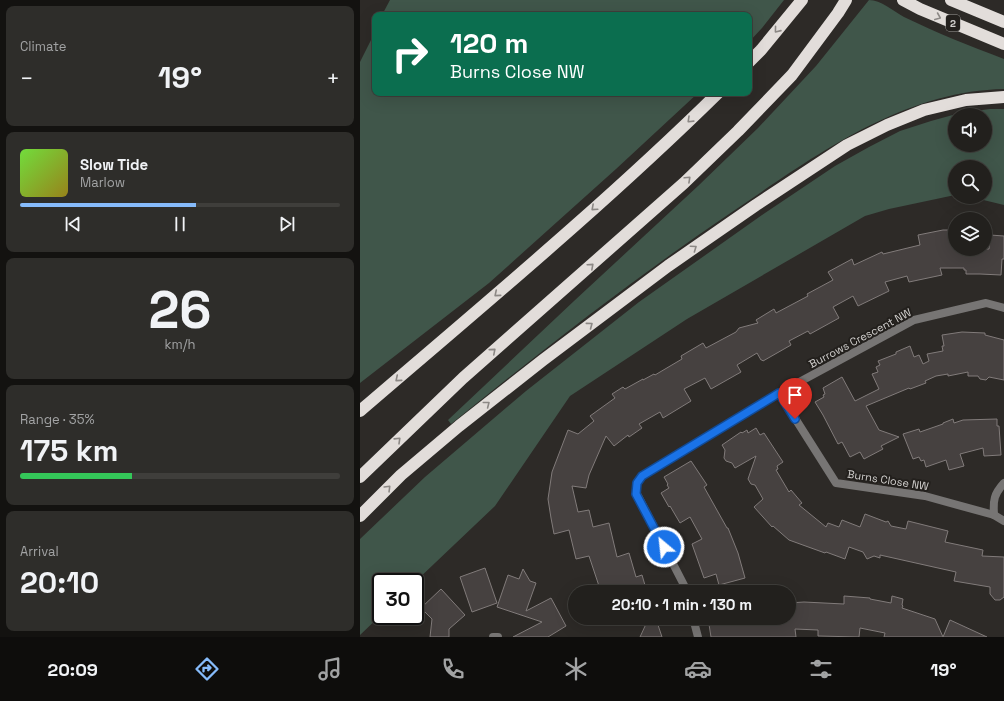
<!DOCTYPE html>
<meta charset="utf-8">
<style>
:root{--surface:#22201d;--page:#2e2d2a;--text:#f1f3f6;--muted:#a2a3a4;--line:#3f3e3b;--accent:#86bbfb}
body{margin:0;font-family:"Space Grotesk",sans-serif;background:var(--page);color:var(--text);height:100vh;display:flex;flex-direction:column;font-size:15px;white-space:nowrap}
*{box-sizing:border-box;margin:0}
p{font-size:13px;color:var(--muted)}
.icon{flex:none;width:22px;height:22px;fill:none;stroke:currentColor;stroke-width:2;stroke-linecap:round;stroke-linejoin:round}
.map{position:relative;flex:1;overflow:hidden}
.sheet{display:flex;flex-direction:column;gap:6px;padding:6px;background:#131210;width:360px}
.sheet>*{flex:none}
.guide{position:absolute;left:12px;top:12px;width:380px;height:84px;border-radius:8px;box-shadow:0 4px 16px #0002,0 0 0 1px var(--line);background:#0b6e4f;color:#fff;overflow:hidden}
.fabs{position:absolute;left:588px;top:108px;display:grid;gap:8px}
.fabs a{display:grid;place-items:center;width:44px;height:44px;border-radius:50%;background:var(--surface);box-shadow:0 4px 16px #0002,0 0 0 1px var(--line);font-size:20px}
.speed{position:absolute;left:12px;top:573px;display:flex;gap:8px;font-size:20px;font-weight:700;text-align:center}
.speed>*{display:grid;place-content:center;width:52px;height:52px;border-radius:50%;background:var(--surface);box-shadow:0 4px 16px #0002,0 0 0 1px var(--line);line-height:1}
.speed .limit{border:2px solid #111;border-radius:6px;background:#fff;color:#111}
.pin{position:absolute;display:grid;place-items:center;width:34px;height:34px;color:#fff;margin:-41px -17px;border-radius:50% 50% 50% 0;rotate:-45deg;box-shadow:0 0 4px #0007}
.pin .icon{rotate:45deg}
.me{position:absolute;width:44px;margin:-22px;rotate:332deg;stroke-linejoin:round;filter:drop-shadow(0 0 3px #0008)}
.turn{display:flex;align-items:center;gap:14px;height:84px;padding:0 12px;font-size:18px}
.turn .icon{width:52px;height:52px;stroke-width:2.5}
.turn b{display:block;font-size:28px;line-height:34px}
.big{font-size:30px;font-weight:700;line-height:1.1}
.sheet .tile{flex:1;display:flex;flex-direction:column;justify-content:center;gap:6px;min-width:0;padding:0 14px;border-radius:8px;background:var(--page)}
.sheet .dial{align-items:center;gap:0}
.dial b{font-size:52px;line-height:1}
.song{display:flex;align-items:center;gap:12px}
.cover{width:48px;height:48px;border-radius:6px;background:linear-gradient(135deg,hsl(100 70% 55%),hsl(50 70% 35%))}
.played{height:4px;border-radius:2px;background:linear-gradient(90deg,var(--accent) 55%,var(--line) 55%)}
.keys{display:flex;justify-content:space-around;direction:ltr}
.heat{display:flex;justify-content:space-between;align-items:center;font-size:22px;direction:ltr}
.charge{height:6px;border-radius:3px;background:linear-gradient(90deg,#34c759 35%,var(--line) 0)}
.trip{position:absolute;left:208px;top:585px;width:228px;height:40px;border-radius:20px;background:var(--surface);box-shadow:0 4px 16px #0002,0 0 0 1px var(--line);font-weight:700;line-height:40px;text-align:center}
.tabs{display:flex;height:64px;justify-content:space-around;align-items:center;background:#0e0d0c;color:var(--muted)}
.tabs .icon{width:28px;height:28px}
.tabs .selected{color:var(--accent)}
.tabs b{font-size:18px;color:var(--text)}
main{display:flex;flex:1;min-height:0}
.map>svg:first-child{display:block}
</style>
<main>
<section class="sheet">
<div class="tile"><p>Climate</p>
<div class="heat"><a>−</a><b class="big">19°</b><a>+</a></div>
</div>
<div class="tile">
<div class="song"><i class="cover"></i><div><b>Slow Tide</b><p>Marlow</p></div></div>
<div class="played"></div>
<div class="keys"><svg class="icon" aria-label="previous" viewBox="0 0 24 24"><path d="M18 5L8 12l10 7zM5 5v14"/></svg><svg class="icon" aria-label="pause" viewBox="0 0 24 24"><path d="M8 5v14M16 5v14"/></svg><svg class="icon" aria-label="next" viewBox="0 0 24 24"><path d="M6 5l10 7-10 7zM19 5v14"/></svg></div>
</div>
<div class="tile dial"><b>26</b><p>km/h</p></div>
<div class="tile"><p>Range · 35%</p><b class="big">175 km</b><div class="charge"></div></div>
<div class="tile"><p>Arrival</p><b class="big">20:10</b></div>
</section>
<div class="map">
<svg width="644" height="637" viewBox="0 0 644 637">
<rect width="100%" height="100%" fill="#2d2a27"/>
<g fill="#40564a" fill-rule="evenodd">
<path d="M 30,0 L 424,0 L 402,28 L 389,42 L 389,15 L 22,15 Z"/>
<path d="M 509,0 C 521,0 533,11 544,17 C 577,33 610,46 644,59 L 644,89 C 540,91 452,158 369,214 C 273,279 181,351 91,424 L 88,420 L 214,301 L 338,186 L 398,128 L 456,66 Z"/>
<path d="M 15,32 L 15,93 L 338,93 L 256,169 L 129,283 L 0,383 L 0,62 Z"/>
<path d="M 630,109 L 644,109 L 644,205 L 611,197 L 625,197 L 625,167 L 595,167 L 595,195 L 529,209 L 505,216 L 327,319 L 210,396 L 135,506 L 55,582 L 21,582 L 21,615 L 0,635 L 0,539 L 65,477 L 166,391 L 279,302 L 402,215 L 475,166 L 509,147 L 540,131 L 571,121 L 600,113 ZM 595,115 L 625,115 L 625,145 L 595,145 Z"/>
</g>
<g fill="#464140" stroke="#817b7a">
<path d="M 583,230 L 595,230 L 595,249 L 629,249 L 630,235 L 644,236 L 644,259 L 642,259 L 641,275 L 620,274 L 606,274 L 606,270 L 604,270 L 604,268 L 580,268 L 582,275 L 549,282 L 547,276 L 525,282 L 529,291 L 498,306 L 493,296 L 473,307 L 479,318 L 450,334 L 448,331 L 429,341 L 431,345 L 403,361 L 402,360 L 401,360 L 397,353 L 377,365 L 381,372 L 351,389 L 345,378 L 324,389 L 331,401 L 303,418 L 300,412 L 279,424 L 282,428 L 269,437 L 268,435 L 254,446 L 246,436 L 229,475 L 226,488 L 212,486 L 218,512 L 229,510 L 233,527 L 249,523 L 257,557 L 269,553 L 276,577 L 282,575 L 287,592 L 241,592 L 229,556 L 216,559 L 209,530 L 194,534 L 191,518 L 188,499 L 192,472 L 208,430 L 218,434 L 234,421 L 230,416 L 255,398 L 252,394 L 263,387 L 265,389 L 283,379 L 283,380 L 294,374 L 295,375 L 322,359 L 321,356 L 343,343 L 346,348 L 376,332 L 379,328 L 398,323 L 396,320 L 414,309 L 416,313 L 448,296 L 447,294 L 473,280 L 468,272 L 492,259 L 494,265 L 522,252 L 523,254 L 560,245 L 558,235 Z"/>
<path d="M 602,332 L 625,333 L 625,335 L 644,340 L 644,380 L 629,377 L 626,380 L 620,379 L 618,376 L 608,376 L 608,372 L 588,376 L 588,374 L 576,376 L 565,381 L 566,383 L 550,389 L 549,388 L 506,406 L 519,430 L 539,437 L 521,446 L 523,449 L 504,459 L 500,452 L 490,457 L 482,442 L 478,444 L 463,415 L 455,402 L 464,397 L 463,395 L 465,394 L 463,388 L 482,377 L 495,401 L 519,389 L 512,374 L 518,372 L 516,367 L 520,365 L 518,361 L 536,354 L 536,352 L 550,346 L 554,357 L 559,355 L 563,364 L 569,361 L 567,354 L 583,351 L 582,346 L 584,346 L 582,335 Z"/>
<path d="M 593,419 L 594,423 L 603,420 L 637,419 L 637,426 L 639,426 L 641,455 L 624,456 L 623,448 L 600,454 L 604,466 L 589,470 L 586,460 L 566,467 L 564,460 L 561,461 L 559,457 L 553,459 L 543,434 L 559,429 L 560,432 L 583,424 L 583,423 Z"/>
<path d="M 396,428 L 400,435 L 404,433 L 423,462 L 417,466 L 418,469 L 416,470 L 429,492 L 431,490 L 442,503 L 439,505 L 466,527 L 468,523 L 479,527 L 482,520 L 500,527 L 505,514 L 526,522 L 528,521 L 531,526 L 546,529 L 548,521 L 588,531 L 585,542 L 623,550 L 622,556 L 644,557 L 644,597 L 640,600 L 635,600 L 630,594 L 630,587 L 594,581 L 596,572 L 520,555 L 520,558 L 514,556 L 507,559 L 503,552 L 489,547 L 485,559 L 466,552 L 465,553 L 429,540 L 413,526 L 412,527 L 394,507 L 403,499 L 395,485 L 391,484 L 388,479 L 396,456 L 375,468 L 372,463 L 366,461 L 364,458 L 365,450 L 362,445 L 381,432 L 382,433 L 387,430 L 388,433 Z"/>
<path d="M 331,461 L 347,485 L 344,487 L 367,528 L 368,528 L 378,553 L 385,578 L 359,585 L 356,574 L 344,578 L 332,544 L 342,539 L 330,517 L 320,523 L 310,506 L 309,507 L 301,493 L 309,488 L 307,485 L 308,484 L 304,477 Z"/>
<path d="M 125,568 L 137,603 L 112,612 L 100,577 Z"/>
<path d="M 163,569 L 170,581 L 176,583 L 166,611 L 191,598 L 206,626 L 188,637 L 153,637 L 182,622 L 137,607 L 148,575 L 159,579 Z"/>
<path d="M 81,589 L 105,615 L 89,629 L 89,637 L 70,637 L 72,619 L 61,608 Z"/>
<path d="M 484,596 L 510,598 L 510,599 L 531,603 L 532,596 L 543,599 L 542,605 L 543,606 L 542,608 L 575,619 L 583,637 L 590,620 L 627,637 L 524,637 L 525,633 L 500,628 L 499,637 L 458,636 L 458,630 L 435,629 L 436,637 L 351,637 L 348,618 L 429,618 L 429,603 L 444,602 L 484,604 Z"/>
<path d="M 293,622 L 298,625 L 302,637 L 280,637 L 286,624 Z"/>
</g>
<g fill="none" stroke-linecap="round" stroke-linejoin="round">
<g stroke="#777574" stroke-width="8">
<path d="M 419,393 L 476,483 L 565,496 L 634,515 L 644,521"/>
<path d="M 634,515 C 633,500 634,494 644,483"/>
<path d="M 326,592 L 325,587 L 277,494 L 277,483 L 282,476 L 419,393 L 554,320 L 626,303 L 644,308"/>
<path d="M 333,618 L 338,637"/>
<path d="M 133,637 L 138,637"/>
</g>
<g stroke="#e2ddda" stroke-width="12">
<path d="M 543,0 L 560,9 L 644,44"/>
<path d="M 591,0 L 644,22"/>
<path d="M 389,62 L 401,50 L 442,0"/>
<path d="M 0,411 C 121,307 244,205 358,93"/>
<path d="M 0,477 L 103,378 L 324,183 L 378,131 L 432,75 L 478,13 L 486,0"/>
<path d="M 0,516 L 41,475 L 99,426 L 183,360 L 308,266 L 396,205 L 487,145 L 527,125 L 564,110 L 606,100 L 644,97"/>
</g>
</g>
<defs><path id="oneway-chevron" d="M-2-3.5L2.5 0L-2 3.5" fill="none" stroke-width="1.6" stroke-linecap="round" stroke-linejoin="round"/></defs>
<g stroke="#8c8885">
<use href="#oneway-chevron" transform="translate(578 17) rotate(23)"/>
<use href="#oneway-chevron" transform="translate(417 30) rotate(129)"/>
<use href="#oneway-chevron" transform="translate(330 120) rotate(136)"/>
<use href="#oneway-chevron" transform="translate(328 179) rotate(-43)"/>
<use href="#oneway-chevron" transform="translate(234 208) rotate(138)"/>
<use href="#oneway-chevron" transform="translate(334 248) rotate(-35)"/>
<use href="#oneway-chevron" transform="translate(231 266) rotate(-42)"/>
<use href="#oneway-chevron" transform="translate(137 294) rotate(140)"/>
<use href="#oneway-chevron" transform="translate(230 325) rotate(-37)"/>
<use href="#oneway-chevron" transform="translate(133 351) rotate(-41)"/>
<use href="#oneway-chevron" transform="translate(38 379) rotate(140)"/>
<use href="#oneway-chevron" transform="translate(127 404) rotate(-38)"/>
<use href="#oneway-chevron" transform="translate(38 440) rotate(-44)"/>
<use href="#oneway-chevron" transform="translate(28 488) rotate(-45)"/>
</g>
<g fill="none" stroke-linecap="round" stroke-linejoin="round">
<g stroke="#114b97" stroke-width="10">
<path id="route" d="M 304,547 L 276,494 L 277,483 L 282,476 L 419,393 L 435,419"/>
</g>
<use href="#route" stroke="#1a73e8" stroke-width="7"/>
</g>
<g text-anchor="middle" stroke-width="4" stroke-linejoin="round" paint-order="stroke">
<rect fill="#23201d" stroke="#9e9c9a" stroke-width="1" x="586" y="15" width="14" height="16" rx="3"/>
<g font-size="10" font-weight="bold" fill="#d3d1cf">
<text x="593" y="27">2</text>
</g>
<g font-size="11" fill="#d3d1cf" stroke="#23201d">
<text transform="translate(500 338) rotate(-28)" y="4">Burrows Crescent NW</text>
<text transform="translate(528 480) rotate(9)" y="4">Burns Close NW</text>
</g>
</g>
</svg>
<div class="fabs">
<a><svg class="icon" aria-label="sound" viewBox="0 0 24 24"><path d="M4 9h4l5-4v14l-5-4H4zM17 9q2 3 0 6"/></svg></a>
<a><svg class="icon" aria-label="search" viewBox="0 0 24 24"><circle cx="10" cy="10" r="6"/><path d="M15 15l6 6"/></svg></a>
<a><svg class="icon" aria-label="layers" viewBox="0 0 24 24"><path d="M12 4l9 5-9 5-9-5zM3 14l9 5 9-5"/></svg></a>
</div>
<div class="speed"><div class="limit">30</div></div>
<div class="pin" style="left:435px;top:419px;background:#d93025"><svg class="icon" aria-label="arrive" viewBox="0 0 24 24"><path d="M6 21V4h12l-3 4 3 4H6"/></svg></div>
<svg class="me" style="left:304px;top:547px" viewBox="-20 -20 40 40"><circle r="17" fill="#1a73e8" stroke="#fff" stroke-width="3"/><path d="M0-11L8 9 0 5-8 9z" fill="#fff"/></svg>
<div class="trip">20:10 · 1 min · 130 m</div>
<div class="guide">
<div class="turn"><svg class="icon" aria-label="right" viewBox="0 0 24 24"><path d="M7 20v-9h11M14 6l5 5-5 5"/></svg><div><b>120 m</b>Burns Close NW</div></div>
</div>
</div>
</main>
<nav class="tabs">
<b>20:09</b>
<svg class="icon selected" aria-label="directions" viewBox="0 0 24 24"><path d="M12 3l9 9-9 9-9-9zM9 14v-3h6M13 9l2 2-2 2"/></svg>
<svg class="icon" aria-label="music" viewBox="0 0 24 24"><path d="M9 18V5l10-2v13"/><circle cx="6" cy="18" r="3"/><circle cx="16" cy="16" r="3"/></svg>
<svg class="icon" aria-label="phone" viewBox="0 0 24 24"><path d="M5 4h4l2 5-3 2q2 4 5 5l2-3 5 2v4C11 20 4 13 5 4z"/></svg>
<svg class="icon" aria-label="climate" viewBox="0 0 24 24"><path d="M12 3v18M4 7l16 10M4 17L20 7"/></svg>
<svg class="icon" aria-label="car" viewBox="0 0 24 24"><path d="M5 17H2v-5l4-1 3-4h7l3 4 3 1v5h-3M9 17h6M6 11h13"/><circle cx="7" cy="17" r="2"/><circle cx="17" cy="17" r="2"/></svg>
<svg class="icon" aria-label="filters" viewBox="0 0 24 24"><path d="M4 7h16M4 17h16"/><circle cx="9" cy="7" r="2"/><circle cx="15" cy="17" r="2"/></svg>
<b>19°</b>
</nav>
